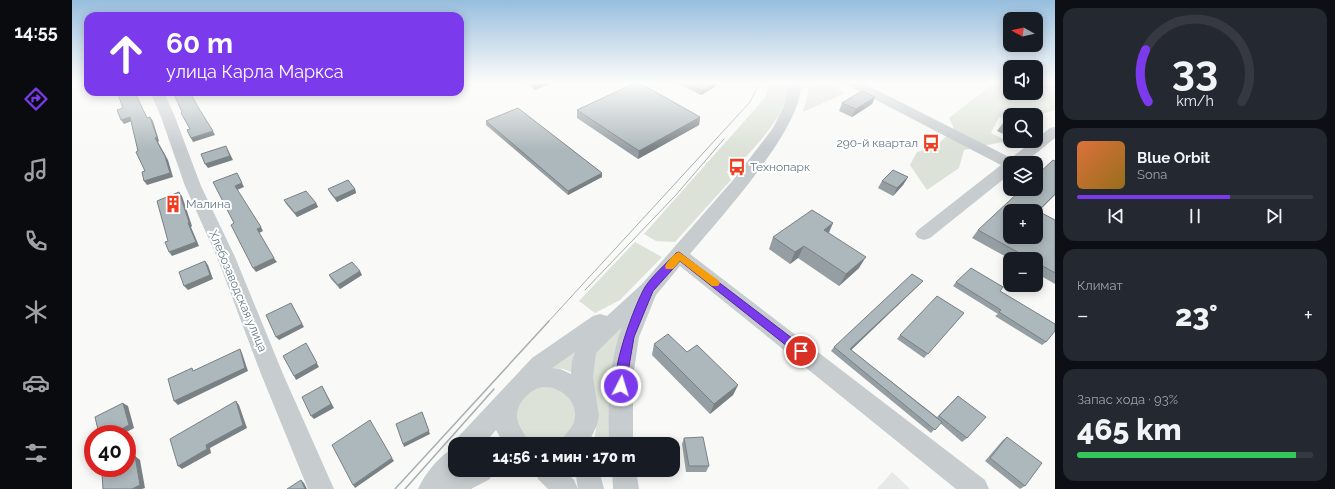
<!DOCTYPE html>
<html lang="ru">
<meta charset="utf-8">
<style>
:root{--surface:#171b24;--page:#242831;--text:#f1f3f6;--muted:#9ea1a6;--line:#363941;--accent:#7c3aed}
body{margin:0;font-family:Raleway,sans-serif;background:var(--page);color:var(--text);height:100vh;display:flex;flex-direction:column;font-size:15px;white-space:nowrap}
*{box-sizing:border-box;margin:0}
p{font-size:13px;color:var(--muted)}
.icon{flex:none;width:22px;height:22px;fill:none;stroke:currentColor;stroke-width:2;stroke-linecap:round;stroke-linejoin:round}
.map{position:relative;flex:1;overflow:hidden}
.drawer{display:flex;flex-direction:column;gap:8px;padding:8px;background:#0d0f14;width:280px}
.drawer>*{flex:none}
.banner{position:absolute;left:12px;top:12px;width:380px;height:84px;border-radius:12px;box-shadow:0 2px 10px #0003;background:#7c3aed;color:#fff;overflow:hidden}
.needle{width:26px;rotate:278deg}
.tools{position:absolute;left:931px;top:12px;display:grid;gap:8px}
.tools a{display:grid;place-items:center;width:40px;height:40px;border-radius:8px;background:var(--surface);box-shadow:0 2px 10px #0003;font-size:20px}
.speed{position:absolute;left:12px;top:425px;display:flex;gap:8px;font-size:20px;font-weight:700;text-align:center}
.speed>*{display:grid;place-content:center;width:52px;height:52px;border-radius:50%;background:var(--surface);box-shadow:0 2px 10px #0003;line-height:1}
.speed .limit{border:6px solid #d22;background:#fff;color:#111}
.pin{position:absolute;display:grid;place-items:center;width:34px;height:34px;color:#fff;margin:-17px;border:2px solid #fff;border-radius:50%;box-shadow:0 1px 4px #0007}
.me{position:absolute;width:44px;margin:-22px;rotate:5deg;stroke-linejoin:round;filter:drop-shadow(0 0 3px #0008)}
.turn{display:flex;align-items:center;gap:14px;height:84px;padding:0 16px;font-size:18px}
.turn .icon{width:52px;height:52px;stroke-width:2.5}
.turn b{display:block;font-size:28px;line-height:34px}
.big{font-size:30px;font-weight:800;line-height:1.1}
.drawer .card{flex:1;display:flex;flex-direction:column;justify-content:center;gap:6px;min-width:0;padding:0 14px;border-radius:12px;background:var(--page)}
.drawer .dial{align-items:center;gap:0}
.dial svg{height:104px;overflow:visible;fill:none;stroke:var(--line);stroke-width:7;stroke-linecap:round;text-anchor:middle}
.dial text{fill:var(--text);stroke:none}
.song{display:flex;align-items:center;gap:12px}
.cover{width:48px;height:48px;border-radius:6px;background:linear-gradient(135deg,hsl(20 70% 55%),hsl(40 70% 35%))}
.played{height:4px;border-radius:2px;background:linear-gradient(90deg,var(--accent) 65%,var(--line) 65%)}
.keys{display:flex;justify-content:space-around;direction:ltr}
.heat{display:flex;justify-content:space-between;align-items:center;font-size:22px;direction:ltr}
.charge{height:6px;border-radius:3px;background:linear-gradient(90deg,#34c759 93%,var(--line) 0)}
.trip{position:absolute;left:376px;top:437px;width:232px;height:40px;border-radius:12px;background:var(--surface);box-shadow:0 2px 10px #0003;font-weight:800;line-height:40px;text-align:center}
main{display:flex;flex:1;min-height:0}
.tab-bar{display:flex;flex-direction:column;width:72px;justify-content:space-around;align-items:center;background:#090b0e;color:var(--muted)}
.tab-bar .icon{width:28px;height:28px}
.tab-bar .selected{color:var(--accent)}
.tab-bar b{font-size:18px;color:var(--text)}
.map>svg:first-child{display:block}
</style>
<main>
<nav class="tab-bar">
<b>14:55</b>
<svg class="icon selected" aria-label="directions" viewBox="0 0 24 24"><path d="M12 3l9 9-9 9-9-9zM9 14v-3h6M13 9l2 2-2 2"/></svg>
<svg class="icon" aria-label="music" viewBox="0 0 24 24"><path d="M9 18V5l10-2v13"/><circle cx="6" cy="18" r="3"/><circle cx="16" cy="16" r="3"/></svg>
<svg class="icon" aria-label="phone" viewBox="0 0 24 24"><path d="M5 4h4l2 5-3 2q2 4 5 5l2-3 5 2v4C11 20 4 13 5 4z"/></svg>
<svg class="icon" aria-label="climate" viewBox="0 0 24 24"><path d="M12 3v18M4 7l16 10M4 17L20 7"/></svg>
<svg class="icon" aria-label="car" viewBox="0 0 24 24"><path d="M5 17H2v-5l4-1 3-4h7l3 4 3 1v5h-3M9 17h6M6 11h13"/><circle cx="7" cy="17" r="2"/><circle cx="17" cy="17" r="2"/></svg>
<svg class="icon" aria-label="filters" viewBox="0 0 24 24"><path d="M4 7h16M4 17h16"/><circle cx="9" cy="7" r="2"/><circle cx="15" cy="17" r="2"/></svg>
</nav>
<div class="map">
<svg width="983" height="489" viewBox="0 0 983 489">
<rect width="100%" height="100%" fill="#f9f9f7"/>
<path fill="#e7e9e8" d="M 820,472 L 838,489 L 805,489 Z"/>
<g fill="#dce2d7">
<path d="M 698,82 L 715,82 C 721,106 689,140 674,157 L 666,158 L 655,172 L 659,180 L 603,242 L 584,241 L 572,234 L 693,98 Z"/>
<path d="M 739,82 C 753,82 761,85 773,93 L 731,112 Z"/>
<path d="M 923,82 L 938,82 L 938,93 L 964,93 L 964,82 L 983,82 L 983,110 L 964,116 L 938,115 L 938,119 L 927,117 L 919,133 L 935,141 L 892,150 L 887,168 L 855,190 L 838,165 L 845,152 L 863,147 L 882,129 L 877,118 Z"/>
<path d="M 563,242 L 590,257 L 548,300 L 523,313 L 507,301 Z"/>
<path d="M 553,323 L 537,444 L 522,444 L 526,412 L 524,398 L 517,384 L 516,357 Z"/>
<path d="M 510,343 L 503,374 L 492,369 L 479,368 Z"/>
<path d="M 471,386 L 489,389 L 503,404 L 504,423 L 491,440 L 483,444 L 462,444 L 457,441 L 451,438 L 442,414 L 453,393 Z"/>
</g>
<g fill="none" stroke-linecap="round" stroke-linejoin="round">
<g fill="#c7cccf" fill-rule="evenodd">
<path d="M 717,82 L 729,82 C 733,126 647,219 618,254 L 913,480 L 917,489 L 884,489 L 608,266 L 584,295 L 567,337 L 561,377 L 561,444 L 537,444 C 536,405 536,364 550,327 L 524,353 L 521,377 L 527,416 L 525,425 L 516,444 L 488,444 C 492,433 503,428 503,415 C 504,400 487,386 472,387 C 459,388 444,403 445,417 C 446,427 454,435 458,444 L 432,444 L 424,430 L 412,444 L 384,444 L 387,436 L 460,358 L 521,316 L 528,314 L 535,316 L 570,284 L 662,179 L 701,128 L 712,106 ZM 503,352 L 500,361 L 499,374 L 488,369 L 480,368 Z"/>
<path d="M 774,82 L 789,82 L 939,158 L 961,141 L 964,141 L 964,139 L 978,128 L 983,127 L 983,138 L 952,163 L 938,163 L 938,174 L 858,238 L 852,240 L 846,238 L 843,234 L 846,230 L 929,165 L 775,85 Z"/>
<path d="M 78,92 L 92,92 L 103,117 L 129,186 L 163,257 L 211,374 L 262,489 L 236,489 L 189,374 L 145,257 L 113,186 L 89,117 Z"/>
<path d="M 383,448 L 383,470 L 421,470 L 418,479 L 399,489 L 346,489 C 353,474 368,454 383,448 Z"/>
<path d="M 463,470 L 492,470 L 502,480 L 506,489 L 476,489 L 466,479 Z"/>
<path d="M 503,470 L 527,470 L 532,489 L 506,489 Z"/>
<path d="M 540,470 L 564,470 L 567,489 L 541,489 Z"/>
</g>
<g stroke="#a7afb4" stroke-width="1">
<path d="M 513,290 L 603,196 L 652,139"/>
<path d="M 476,322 L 678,102 L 688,82"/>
</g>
<g stroke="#a7afb4" stroke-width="1.5">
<path d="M 323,489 L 477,321"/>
<path d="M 333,489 L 422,389"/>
</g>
</g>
<g fill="#959ea2">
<path d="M 452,82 L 482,82 L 463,90 Z"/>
<path d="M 603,82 L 642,82 L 644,83 L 643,87 L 629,95 Z"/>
<path d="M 803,97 L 800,104 L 780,117 L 767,111 L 770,103 Z"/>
<path d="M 505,110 L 628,117 L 627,125 L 566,159 L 505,118 Z"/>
<path d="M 938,118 L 938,137 L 925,131 L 931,123 Z"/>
<path d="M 414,121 L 530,177 L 496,195 L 414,125 Z"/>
<path d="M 836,177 L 831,185 L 821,196 L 806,188 L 810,181 Z"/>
<path d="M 256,189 L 283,189 L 284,193 L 265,202 L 258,193 Z"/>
<path d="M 212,200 L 244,203 L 246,207 L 225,217 L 214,204 Z"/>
<path d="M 967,212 L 983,220 L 983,284 L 964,273 L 964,259 L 938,259 L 900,238 L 906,230 Z"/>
<path d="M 761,223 L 757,233 L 787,268 L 767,286 L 726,258 L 718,264 L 697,249 L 701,237 Z"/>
<path d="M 257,275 L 290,275 L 268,289 L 259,279 Z"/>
<path d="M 851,281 L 848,284 L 779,350 L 865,417 L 886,396 L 895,438 L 890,442 L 868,423 L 859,433 L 759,351 L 762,347 Z"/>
<path d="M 884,282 L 928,291 L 974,342 L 970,345 L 923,316 L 926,314 L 881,286 Z"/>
<path d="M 892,313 L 852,358 L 825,339 L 828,335 Z"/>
<path d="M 582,344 L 615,352 L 666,385 L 661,395 L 638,414 L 580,355 Z"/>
<path d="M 935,437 L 953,486 L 948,489 L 913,461 L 931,440 Z"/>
<path d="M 612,438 L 637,466 L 634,472 L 614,472 L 610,444 Z"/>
</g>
<g fill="#798184">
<path d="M 473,82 L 482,82 L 463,90 L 463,86 Z"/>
<path d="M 644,83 L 643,87 L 629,95 L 630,91 Z"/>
<path d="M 803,97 L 800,104 L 780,117 L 784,109 Z"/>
<path d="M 58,117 L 60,121 L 52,124 L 49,120 Z"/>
<path d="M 78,117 L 81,121 L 87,141 L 86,142 L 96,160 L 101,177 L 75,185 L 72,181 L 83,138 Z"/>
<path d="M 628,117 L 627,125 L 566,159 L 567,151 Z"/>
<path d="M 141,131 L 143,135 L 121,142 L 119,138 Z"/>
<path d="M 156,150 L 161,160 L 136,168 L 133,164 Z"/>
<path d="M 530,173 L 530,177 L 496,195 L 496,191 Z"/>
<path d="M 167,177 L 172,187 L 165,190 L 163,186 Z"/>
<path d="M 836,177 L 831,185 L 821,196 L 825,188 Z"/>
<path d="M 283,189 L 284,193 L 265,202 L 263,198 Z"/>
<path d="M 107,192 L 110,196 L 120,226 L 119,227 L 127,246 L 100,256 L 97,252 Z"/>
<path d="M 983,194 L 983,195 L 964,214 L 964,213 Z"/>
<path d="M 244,203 L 246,207 L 225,217 L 223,213 Z"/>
<path d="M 761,223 L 755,235 L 752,230 Z"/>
<path d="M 189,227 L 191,231 L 187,233 L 185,229 Z"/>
<path d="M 732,246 L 726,258 L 718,264 L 723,252 Z"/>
<path d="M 794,257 L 787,268 L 767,286 L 774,274 Z"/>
<path d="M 202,258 L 205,262 L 184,272 L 181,268 Z"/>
<path d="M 133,261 L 136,265 L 141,279 L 116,290 L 112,286 Z"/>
<path d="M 288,271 L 290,275 L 268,289 L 266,285 Z"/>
<path d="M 851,281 L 848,284 L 776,353 L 778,349 Z"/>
<path d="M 219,303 L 232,327 L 207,340 L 204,337 Z"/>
<path d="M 236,347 L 247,367 L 224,380 L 222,376 Z"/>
<path d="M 168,349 L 170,353 L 176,371 L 106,405 L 102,401 Z"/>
<path d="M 666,385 L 661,395 L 638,414 L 642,404 Z"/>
<path d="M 250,386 L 262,408 L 242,419 L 239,416 Z"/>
<path d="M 164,401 L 167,405 L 175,428 L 138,448 L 139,453 L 110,469 L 106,466 L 134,445 Z"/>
<path d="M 51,403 L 56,406 L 62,428 L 51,434 L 40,434 Z"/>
<path d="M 350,412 L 358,434 L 332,447 L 331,444 Z"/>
<path d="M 63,456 L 68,460 L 73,488 L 70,489 L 60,489 Z"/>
<path d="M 320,458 L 322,461 L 283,488 L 281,485 Z"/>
<path d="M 229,480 L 232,483 L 235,489 L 233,489 Z"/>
</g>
<g fill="#adb8bc" stroke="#798184" fill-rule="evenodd">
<path d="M 457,82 L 473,82 L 463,86 Z"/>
<path d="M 565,82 L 566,82 L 628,117 L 567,151 L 505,110 Z"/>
<path d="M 612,82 L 642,82 L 644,83 L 630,91 Z"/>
<path d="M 790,91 L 803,97 L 784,109 L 770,103 Z"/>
<path d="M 45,92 L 63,92 L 66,99 L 75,118 L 78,117 L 85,137 L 83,138 L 93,156 L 98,173 L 72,181 L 70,172 L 73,171 L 64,152 L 66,151 L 58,117 L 49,120 L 45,110 L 51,108 Z"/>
<path d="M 100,92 L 118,92 L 126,107 L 141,131 L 119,138 L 115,130 L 118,129 L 109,113 L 110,112 L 101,92 L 100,93 Z"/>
<path d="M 446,108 L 530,173 L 496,191 L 414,121 Z"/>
<path d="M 946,113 L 950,115 L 943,115 Z"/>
<path d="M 938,118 L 938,126 L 931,123 Z"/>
<path d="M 154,146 L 158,156 L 133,164 L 129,154 Z"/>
<path d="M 981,160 L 983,161 L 983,194 L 966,211 L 983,220 L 983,273 L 964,262 L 964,259 L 958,259 L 906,230 L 950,189 L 964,189 L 964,176 ZM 938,211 L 964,211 L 964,237 L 938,237 Z"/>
<path d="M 821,170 L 836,177 L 825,188 L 810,181 Z"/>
<path d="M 165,173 L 170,183 L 163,186 L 189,227 L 185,229 L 202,258 L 181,268 L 159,225 L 162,223 L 141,182 Z"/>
<path d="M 276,180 L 283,189 L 263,198 L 256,189 Z"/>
<path d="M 234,191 L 244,203 L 223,213 L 212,200 Z"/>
<path d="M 107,192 L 117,222 L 116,223 L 124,242 L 97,252 L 93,242 L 96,241 L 85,201 Z"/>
<path d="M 740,210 L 761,223 L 752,230 L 794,257 L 774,274 L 732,246 L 723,252 L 701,237 Z"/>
<path d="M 133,261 L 138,275 L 112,286 L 107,272 Z"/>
<path d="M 280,262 L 288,271 L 266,285 L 257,275 Z"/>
<path d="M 899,268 L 931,287 L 928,291 L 983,324 L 983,331 L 974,342 L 927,312 L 929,310 L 884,282 Z"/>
<path d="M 840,274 L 851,281 L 778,349 L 870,422 L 863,430 L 762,347 Z"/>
<path d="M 865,296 L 892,313 L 856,354 L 828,335 Z"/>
<path d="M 219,303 L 230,324 L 204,337 L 194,315 Z"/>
<path d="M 596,334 L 615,352 L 625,345 L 666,385 L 642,404 L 582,344 Z"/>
<path d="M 234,343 L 245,363 L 222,376 L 211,356 Z"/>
<path d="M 168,349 L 173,368 L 102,401 L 96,379 L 120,368 L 121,371 Z"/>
<path d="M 250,386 L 259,404 L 239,416 L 230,397 Z"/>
<path d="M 886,396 L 914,417 L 895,438 L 867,416 Z"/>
<path d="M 164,401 L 171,425 L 134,445 L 135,449 L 106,466 L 98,439 Z"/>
<path d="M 51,403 L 57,425 L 40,434 L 27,434 L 23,417 Z"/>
<path d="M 350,412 L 357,431 L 331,444 L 324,424 Z"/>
<path d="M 298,420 L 320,458 L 281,485 L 260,445 Z"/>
<path d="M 631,437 L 637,466 L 617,466 L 612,438 Z"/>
<path d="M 935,437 L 970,463 L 953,486 L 918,458 Z"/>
<path d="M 63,456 L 68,485 L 60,489 L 31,489 L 30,474 L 41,468 L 55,468 L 55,461 Z"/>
<path d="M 229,480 L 233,489 L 215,489 Z"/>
</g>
<linearGradient id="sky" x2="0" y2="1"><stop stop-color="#97bede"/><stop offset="0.55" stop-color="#fcfcfb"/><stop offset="1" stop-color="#fcfcfb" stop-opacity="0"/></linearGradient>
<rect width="983" height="150" fill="url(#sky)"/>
<path fill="#7c3aed" stroke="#51269a" d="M 607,252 L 733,348 L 735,351 L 733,354 L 729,356 L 725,354 L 608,261 L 581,291 L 562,337 L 553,390 L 549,391 L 545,390 C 537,373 563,304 573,287 C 581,275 594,264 604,253 Z"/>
<path fill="#f59e0b" d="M 607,252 L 646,280 L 648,283 L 646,286 L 640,286 L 608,261 L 601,269 L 594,269 L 593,266 C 596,261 602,253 607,252 Z"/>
<defs>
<g id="bus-bare" transform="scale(1.38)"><path d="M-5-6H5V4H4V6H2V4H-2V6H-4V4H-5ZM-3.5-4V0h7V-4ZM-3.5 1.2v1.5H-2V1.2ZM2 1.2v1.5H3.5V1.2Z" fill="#f13d1f" stroke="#fff" stroke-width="2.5" paint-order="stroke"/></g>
<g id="building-bare" transform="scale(1.38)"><path d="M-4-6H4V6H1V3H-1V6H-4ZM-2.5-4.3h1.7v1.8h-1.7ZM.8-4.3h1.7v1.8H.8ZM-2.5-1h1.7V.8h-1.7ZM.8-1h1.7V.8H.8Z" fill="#f13d1f" stroke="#fff" stroke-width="2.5" paint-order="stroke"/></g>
</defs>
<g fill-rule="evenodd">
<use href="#bus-bare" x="859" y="143"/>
<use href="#bus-bare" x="665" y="167"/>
<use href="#building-bare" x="101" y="204"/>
</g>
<g text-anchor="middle" stroke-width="4" stroke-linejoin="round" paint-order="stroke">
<g font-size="12" fill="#627884" stroke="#fff" text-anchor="start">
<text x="846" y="147" text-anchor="end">290-й квартал</text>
<text x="678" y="171">Технопарк</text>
<text x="114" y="208">Малина</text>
</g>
<g font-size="12" fill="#627884" stroke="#fff">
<text transform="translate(166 291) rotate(67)" y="4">Хлебозаводская улица</text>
</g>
</g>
</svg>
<div class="tools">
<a><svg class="needle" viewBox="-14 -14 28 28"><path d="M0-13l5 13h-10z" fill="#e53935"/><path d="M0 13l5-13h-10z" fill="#9ea1a6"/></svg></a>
<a><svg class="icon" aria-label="sound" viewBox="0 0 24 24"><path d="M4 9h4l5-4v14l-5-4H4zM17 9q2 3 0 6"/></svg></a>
<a><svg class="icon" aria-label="search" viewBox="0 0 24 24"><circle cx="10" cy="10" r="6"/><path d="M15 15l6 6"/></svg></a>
<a><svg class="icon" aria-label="layers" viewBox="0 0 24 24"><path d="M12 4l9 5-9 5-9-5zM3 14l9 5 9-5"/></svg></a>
<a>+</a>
<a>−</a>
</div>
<div class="speed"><div class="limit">40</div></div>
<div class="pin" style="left:729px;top:351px;background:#d93025"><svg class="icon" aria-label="arrive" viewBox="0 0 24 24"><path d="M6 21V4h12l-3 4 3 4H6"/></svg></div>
<svg class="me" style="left:549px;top:386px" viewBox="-20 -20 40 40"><circle r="17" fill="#7c3aed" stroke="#fff" stroke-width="3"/><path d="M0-11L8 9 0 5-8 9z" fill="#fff"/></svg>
<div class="trip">14:56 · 1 мин · 170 m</div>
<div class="banner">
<div class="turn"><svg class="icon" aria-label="ahead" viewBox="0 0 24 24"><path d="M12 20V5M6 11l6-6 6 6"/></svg><div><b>60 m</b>улица Карла Маркса</div></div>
</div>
</div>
<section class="drawer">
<div class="card dial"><svg viewBox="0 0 100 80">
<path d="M14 69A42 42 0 1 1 86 69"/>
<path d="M14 69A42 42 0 0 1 12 29" stroke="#7c3aed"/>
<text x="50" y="56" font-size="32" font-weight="700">33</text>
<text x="50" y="72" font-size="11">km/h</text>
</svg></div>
<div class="card">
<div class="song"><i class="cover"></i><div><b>Blue Orbit</b><p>Sona</p></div></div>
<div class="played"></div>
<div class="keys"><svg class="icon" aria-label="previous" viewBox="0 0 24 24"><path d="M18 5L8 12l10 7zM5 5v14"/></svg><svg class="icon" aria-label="pause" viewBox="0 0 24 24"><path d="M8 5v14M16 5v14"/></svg><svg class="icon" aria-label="next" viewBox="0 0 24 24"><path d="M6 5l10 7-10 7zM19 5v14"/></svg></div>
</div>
<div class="card"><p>Климат</p>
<div class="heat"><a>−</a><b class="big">23°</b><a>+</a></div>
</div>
<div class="card"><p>Запас хода · 93%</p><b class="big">465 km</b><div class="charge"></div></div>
</section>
</main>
